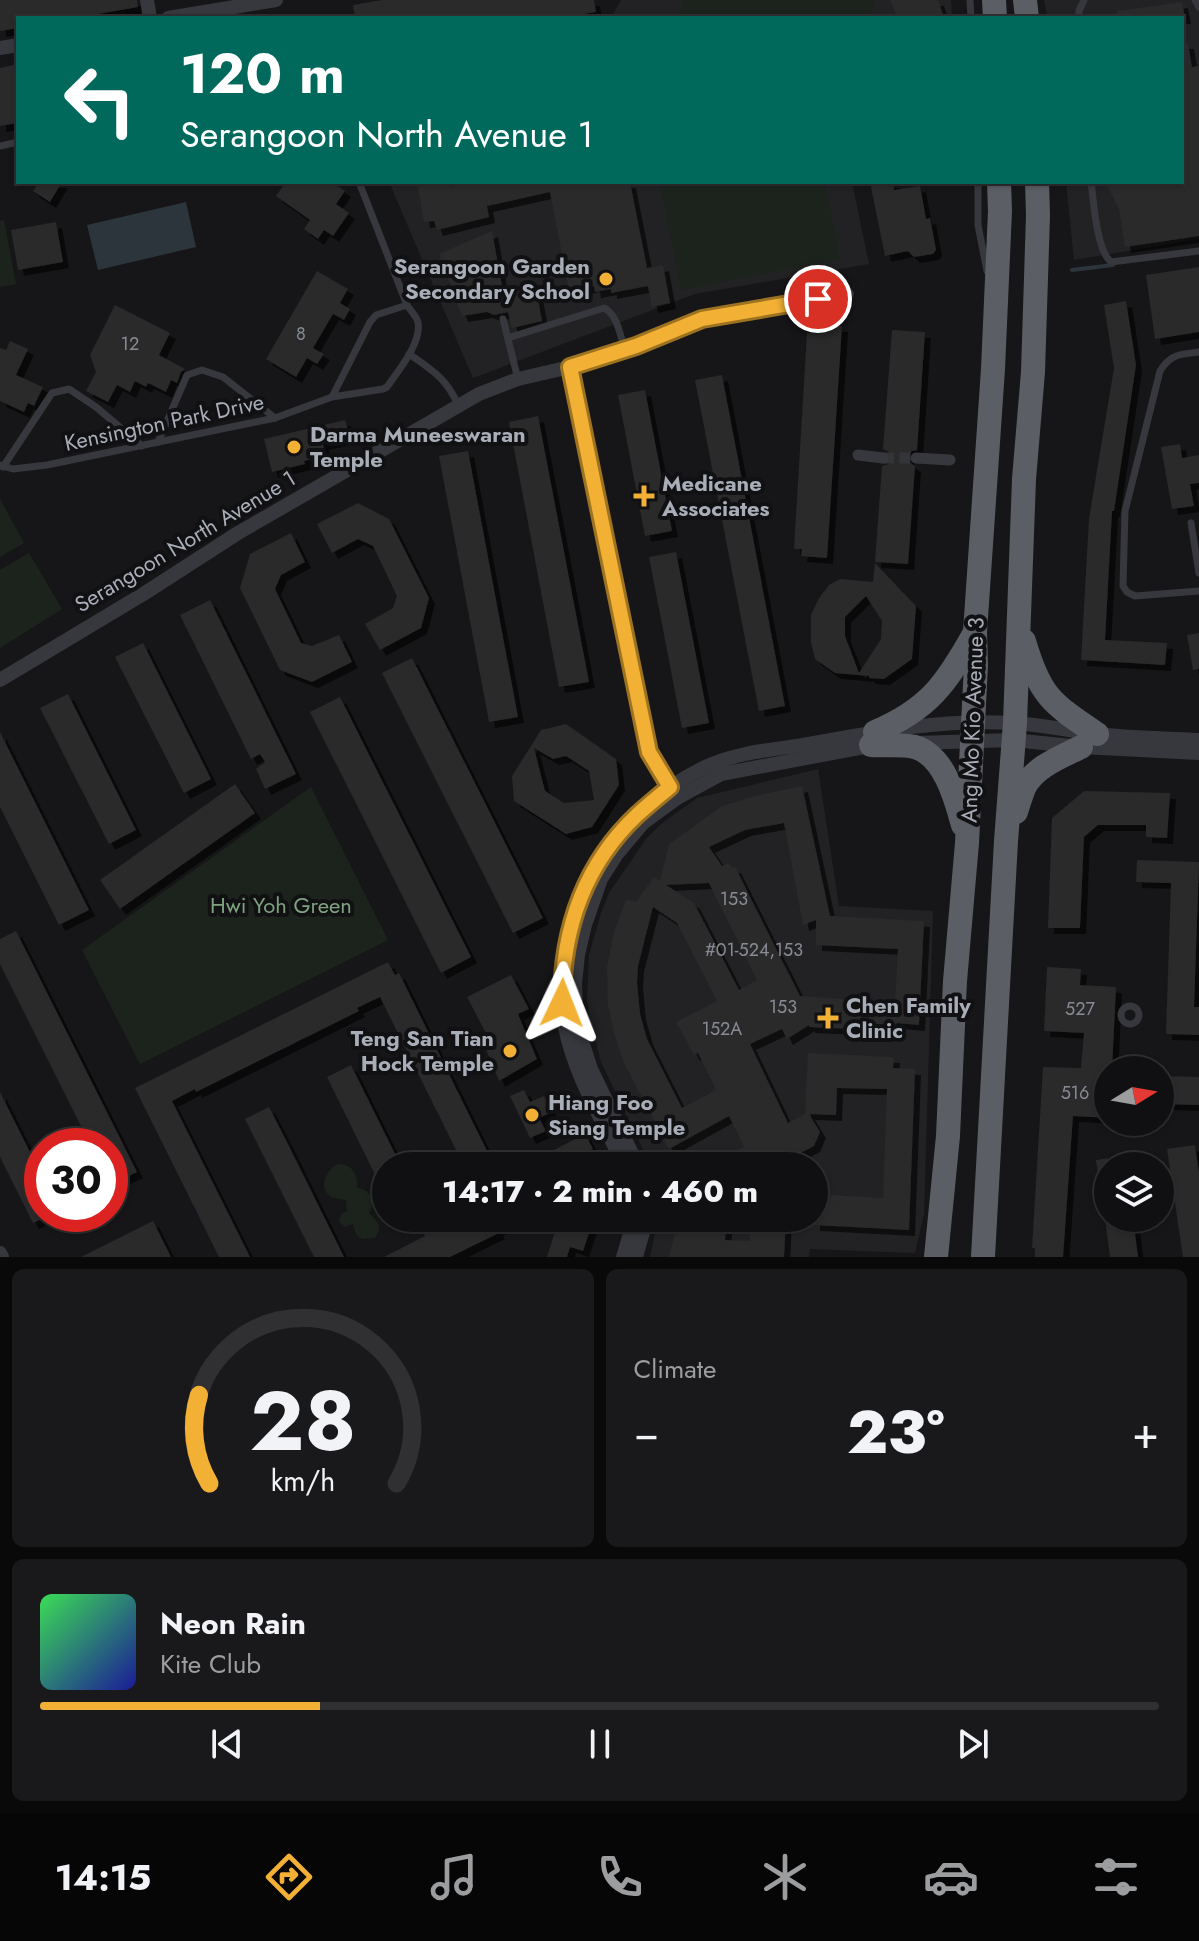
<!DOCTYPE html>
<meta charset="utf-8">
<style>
:root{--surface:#101012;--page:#19191b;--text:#f1f3f6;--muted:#9c9d9f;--line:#303032;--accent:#f2b134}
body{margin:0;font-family:Jost,sans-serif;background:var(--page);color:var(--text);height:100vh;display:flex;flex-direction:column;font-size:30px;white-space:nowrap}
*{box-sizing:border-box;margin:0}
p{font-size:26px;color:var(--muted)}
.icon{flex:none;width:44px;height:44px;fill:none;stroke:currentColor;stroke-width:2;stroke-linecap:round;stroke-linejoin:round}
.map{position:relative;height:1257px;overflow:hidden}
.details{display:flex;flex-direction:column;gap:12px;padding:12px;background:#09090a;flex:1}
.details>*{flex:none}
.hud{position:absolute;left:16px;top:16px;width:1168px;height:168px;border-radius:0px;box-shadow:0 2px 6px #0004,0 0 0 2px var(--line);background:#00695c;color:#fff;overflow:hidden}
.needle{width:52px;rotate:79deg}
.fabs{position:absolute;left:1094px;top:1056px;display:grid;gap:16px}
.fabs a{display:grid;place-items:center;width:80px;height:80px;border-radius:50%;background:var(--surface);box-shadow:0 2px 6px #0004,0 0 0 2px var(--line);font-size:40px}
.speed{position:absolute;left:24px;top:1128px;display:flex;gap:16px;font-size:40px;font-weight:700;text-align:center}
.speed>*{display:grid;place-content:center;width:104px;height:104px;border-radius:50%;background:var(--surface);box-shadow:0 2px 6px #0004,0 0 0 2px var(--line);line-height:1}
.speed .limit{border:12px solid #d22;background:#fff;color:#111}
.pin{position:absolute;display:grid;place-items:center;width:68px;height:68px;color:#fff;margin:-34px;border:4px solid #fff;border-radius:50%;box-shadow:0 2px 8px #0007}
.me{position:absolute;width:88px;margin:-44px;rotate:2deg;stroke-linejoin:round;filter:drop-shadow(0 0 6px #0008)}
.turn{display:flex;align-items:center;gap:28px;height:168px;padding:0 32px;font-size:36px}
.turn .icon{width:104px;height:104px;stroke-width:2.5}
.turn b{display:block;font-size:56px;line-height:68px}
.big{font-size:60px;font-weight:800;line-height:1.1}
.details .card{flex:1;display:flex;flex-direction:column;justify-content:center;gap:12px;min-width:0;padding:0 28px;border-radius:12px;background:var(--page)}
.details .dial{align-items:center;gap:0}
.dial svg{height:208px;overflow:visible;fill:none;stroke:var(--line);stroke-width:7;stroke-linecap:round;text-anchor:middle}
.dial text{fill:var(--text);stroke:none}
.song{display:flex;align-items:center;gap:24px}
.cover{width:96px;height:96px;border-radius:12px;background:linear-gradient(135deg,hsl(130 70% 55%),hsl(240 70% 35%))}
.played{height:8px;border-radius:4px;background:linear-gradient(90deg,var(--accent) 25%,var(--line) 25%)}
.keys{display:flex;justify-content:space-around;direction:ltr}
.heat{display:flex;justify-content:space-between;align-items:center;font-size:44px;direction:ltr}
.details .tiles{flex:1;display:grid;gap:12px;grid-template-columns:1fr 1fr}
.card:last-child{grid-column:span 2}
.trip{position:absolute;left:372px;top:1152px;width:456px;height:80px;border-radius:40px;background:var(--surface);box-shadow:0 2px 6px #0004,0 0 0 2px var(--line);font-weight:800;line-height:80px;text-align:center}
.dock{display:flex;height:128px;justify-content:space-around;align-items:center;background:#060607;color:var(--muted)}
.dock .icon{width:56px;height:56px}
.dock .current{color:var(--accent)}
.dock b{font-size:36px;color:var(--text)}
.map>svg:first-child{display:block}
</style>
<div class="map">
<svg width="1199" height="1257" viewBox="0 0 1199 1257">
<defs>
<filter id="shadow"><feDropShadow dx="6" dy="6" stdDeviation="0" flood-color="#0009"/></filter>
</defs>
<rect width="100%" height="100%" fill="#161618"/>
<g fill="#222225">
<path d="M 621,0 L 951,0 L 952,18 L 611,18 Z"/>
<path d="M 1044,0 L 1199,0 L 1199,239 L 1074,260 L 1066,182 L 1182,182 L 1182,18 L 1048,18 Z"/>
<path d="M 389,182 L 852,182 L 869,264 L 695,294 L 473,378 Z"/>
<path d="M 818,769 L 839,906 L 933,911 L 924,1214 L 915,1253 L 810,1249 L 809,1257 L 650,1257 L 658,1218 L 814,1218 L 814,1166 L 651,1166 L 601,1062 L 590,1020 L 587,1001 L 589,955 L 601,913 L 609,893 L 646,839 L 661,824 L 697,798 Z"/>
</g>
<g fill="#1c231d">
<path d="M 683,0 L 875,0 L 870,18 L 677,18 Z"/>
<path d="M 660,182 L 825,182 L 840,259 L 681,290 Z"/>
<path d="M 4,220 L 16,284 L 0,287 L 0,221 Z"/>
<path d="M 0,499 L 24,543 L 0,557 Z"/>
<path d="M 29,553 L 62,609 L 0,648 L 0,570 Z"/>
<path d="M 311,787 L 388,940 L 140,1064 L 82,950 Z"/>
<path d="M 338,1164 C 353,1164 358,1175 357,1188 C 372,1190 376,1201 369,1213 C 378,1222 383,1225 375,1238 L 362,1239 L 356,1234 L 353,1224 L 345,1227 L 339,1222 L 341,1214 L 347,1211 L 346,1200 C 342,1199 336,1199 332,1197 C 317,1188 326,1170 338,1164 Z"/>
</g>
<path fill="#2c353c" d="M 186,202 L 196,247 L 98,270 L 87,225 Z"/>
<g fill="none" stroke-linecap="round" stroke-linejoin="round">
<path stroke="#2c353c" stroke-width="4" d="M 1072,270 L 1113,265"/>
</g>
<g fill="#29292c" fill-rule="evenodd" filter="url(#shadow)">
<path d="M 0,0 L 137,0 L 138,7 L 75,18 L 18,18 L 18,28 L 0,31 Z"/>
<path d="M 382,0 L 594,0 L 596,12 L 559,18 L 355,18 L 353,5 Z"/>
<path d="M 890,0 L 938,0 L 944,18 L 898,18 Z"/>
<path d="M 1182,2 L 1185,18 L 1118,18 L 1117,11 Z"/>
<path d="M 1182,43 L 1188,43 L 1192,67 L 1199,66 L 1199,236 L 1125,247 L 1119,209 L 1105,182 L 1182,182 Z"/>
<path d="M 18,64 L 18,123 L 0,126 L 0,68 Z"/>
<path d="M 39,182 L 62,182 L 50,202 L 33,191 Z"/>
<path d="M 286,182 L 332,182 L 345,191 L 336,204 L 349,213 L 333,236 L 324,230 L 318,239 L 304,229 L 310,220 L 276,196 Z"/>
<path d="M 417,182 L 450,182 L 450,187 L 479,182 L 630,182 L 647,268 L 663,265 L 670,303 L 652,307 L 648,286 L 611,293 L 611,289 L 595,292 L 594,286 L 569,291 L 550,192 L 487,206 L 489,217 L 437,230 L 434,221 L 424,222 Z"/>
<path d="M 870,182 L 893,182 L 894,190 L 920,186 L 926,219 L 930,218 L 936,250 L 933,254 L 914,257 L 908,251 L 885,256 Z"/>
<path d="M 56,222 L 63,262 L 18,270 L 11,230 Z"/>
<path d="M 492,231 L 502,286 L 511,294 L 536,289 L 542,321 L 512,328 L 508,312 L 494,315 L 487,312 L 462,316 L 439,254 Z"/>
<path d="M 1199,267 L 1199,332 L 1155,339 L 1146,275 Z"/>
<path d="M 317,271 L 348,289 L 340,303 L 350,309 L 344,320 L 333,314 L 313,348 L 324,354 L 317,364 L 307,358 L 296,377 L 266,359 Z"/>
<path d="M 1126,301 L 1136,365 L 1114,511 L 1112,511 L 1105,640 L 1167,643 L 1165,665 L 1081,660 L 1089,519 L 1114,368 L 1104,305 Z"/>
<path d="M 115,305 L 170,333 L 159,355 L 185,369 L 181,372 L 177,383 L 171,380 L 166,392 L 148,383 L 146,387 L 135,381 L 130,392 L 117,385 L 108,402 L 86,391 L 96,372 L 90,355 Z"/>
<path d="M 817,324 L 842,326 L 827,558 L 801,556 L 802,549 L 794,549 L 807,333 L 816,333 Z"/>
<path d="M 892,330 L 925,332 L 917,450 L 912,451 L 908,457 L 909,462 L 915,466 L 908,564 L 875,562 L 882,466 L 889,464 L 891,458 L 889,452 L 883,449 Z"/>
<path d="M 10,341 L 28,349 L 16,375 L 43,387 L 34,406 L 28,403 L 24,412 L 0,401 L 0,348 L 6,350 Z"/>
<path d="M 722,375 L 785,706 L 759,711 L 695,380 Z"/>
<path d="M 645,390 L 672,531 L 645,536 L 618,395 Z"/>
<path d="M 538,416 L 589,682 L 559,687 L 509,422 Z"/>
<path d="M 345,420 L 350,438 L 323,444 L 324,449 L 312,452 L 313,459 L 304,461 L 305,464 L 272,472 L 264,439 Z"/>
<path d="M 1180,444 L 1182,458 L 1199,455 L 1199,483 L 1190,484 L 1194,506 L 1172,509 L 1161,447 Z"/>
<path d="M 468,451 L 518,717 L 489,722 L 439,456 Z"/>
<path d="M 358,503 L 389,519 L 429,598 L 421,628 L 380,650 L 365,624 L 393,608 L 397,596 L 373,546 L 358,539 L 332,553 L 317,524 Z"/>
<path d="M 291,533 L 305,562 L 281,575 L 275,589 L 301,643 L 312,646 L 339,635 L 352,662 L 312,682 L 280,670 L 240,588 L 250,554 Z"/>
<path d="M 676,552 L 709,723 L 682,728 L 649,557 Z"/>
<path d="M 875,563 L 916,606 L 912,659 L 884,679 L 869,678 L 869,676 L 835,673 L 815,659 L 811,642 L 811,615 L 819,598 L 829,585 L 840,579 L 873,582 ZM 866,596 L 882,621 L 881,639 L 859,673 L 845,636 L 845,617 Z"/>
<path d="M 210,600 L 296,774 L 265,789 L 256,769 L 265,762 L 260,754 L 251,759 L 180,615 Z"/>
<path d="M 1199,633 L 1199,669 L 1193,670 L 1187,635 Z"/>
<path d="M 143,643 L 211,779 L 184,793 L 115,657 Z"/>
<path d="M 412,658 L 543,918 L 513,933 L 382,673 Z"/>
<path d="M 68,694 L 136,830 L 109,844 L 40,708 Z"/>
<path d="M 340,697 L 471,957 L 441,973 L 310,712 Z"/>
<path d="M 566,724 L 616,759 L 619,785 L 592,827 L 566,834 L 514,801 L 512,776 L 541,730 ZM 534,748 L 553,759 L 566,756 L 589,771 L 594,800 L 564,803 L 545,791 Z"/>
<path d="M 0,732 L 89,910 L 59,925 L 0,807 Z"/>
<path d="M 235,784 L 255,813 L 120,909 L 100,880 Z"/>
<path d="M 802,786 L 830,916 L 924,921 L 919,1025 L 897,1023 L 896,1031 L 809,1027 L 809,1025 L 787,1039 L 782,1029 L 750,1044 L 788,1123 L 805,1114 L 808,1053 L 894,1057 L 893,1068 L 915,1069 L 909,1230 L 814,1225 L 814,1194 L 883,1198 L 887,1089 L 837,1088 L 836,1115 L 809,1114 L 820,1132 L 814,1146 L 775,1166 L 739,1166 L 733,1152 L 744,1147 L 729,1116 L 669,1149 L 624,1063 L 614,1033 L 608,1005 L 607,966 L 614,932 L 626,900 L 636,902 L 654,877 L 660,881 L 669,844 L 722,806 L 755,796 ZM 784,823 L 803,925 L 816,920 L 816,945 L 898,949 L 895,1003 L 800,996 L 735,867 L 733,868 L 728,863 L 722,866 L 709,847 L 745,830 ZM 709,883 L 757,980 L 739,990 L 694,903 L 666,885 ZM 653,907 L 677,923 L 717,1001 L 676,1022 L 694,1055 L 698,1053 L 716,1090 L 682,1108 L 647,1039 L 640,1014 L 637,982 L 638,966 Z"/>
<path d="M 1084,791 L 1170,793 L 1167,838 L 1146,837 L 1146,825 L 1098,825 L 1084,837 L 1080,928 L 1048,928 L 1052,818 Z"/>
<path d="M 1137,860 L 1199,862 L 1194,1007 L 1199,1007 L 1199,1035 L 1166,1034 L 1171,883 L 1136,882 Z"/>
<path d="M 16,931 L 137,1172 L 110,1185 L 110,1146 L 91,1146 L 0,964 L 0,939 Z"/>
<path d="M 388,962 L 395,975 L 399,973 L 490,1157 L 486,1159 L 489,1166 L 464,1166 L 380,997 L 357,1008 L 359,1011 L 196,1092 L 195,1089 L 172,1101 L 250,1257 L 219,1257 L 135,1088 Z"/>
<path d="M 1047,967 L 1081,969 L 1080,985 L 1116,987 L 1112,1070 L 1108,1070 L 1108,1118 L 1073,1116 L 1063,1257 L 1035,1257 L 1035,1248 L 1032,1248 L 1043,1067 L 1081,1068 L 1084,1033 L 1044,1031 Z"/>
<path d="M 511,975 L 529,1009 L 518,1014 L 537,1059 L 499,1081 L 483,1042 L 489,1039 L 467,997 Z"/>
<path d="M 351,1065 L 401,1166 L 386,1166 L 386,1197 L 327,1077 Z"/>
<path d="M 1160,1076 L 1199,1077 L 1199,1105 L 1160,1104 Z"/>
<path d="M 524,1090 L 530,1102 L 544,1096 L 552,1112 L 539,1118 L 546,1131 L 530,1138 L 510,1096 Z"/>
<path d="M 0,1092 L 42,1176 L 42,1219 L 33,1223 L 0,1157 Z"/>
<path d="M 269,1107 L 288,1144 L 344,1257 L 314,1257 L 245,1119 Z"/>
<path d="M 585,1134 L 593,1149 L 579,1156 L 584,1166 L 544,1166 L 540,1157 Z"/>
<path d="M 1195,1145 L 1199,1174 L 1199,1257 L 1183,1257 L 1167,1149 Z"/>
<path d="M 1108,1158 L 1108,1196 L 1101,1196 L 1096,1160 Z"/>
<path d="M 416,1218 L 477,1218 L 479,1222 L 487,1218 L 501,1218 L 505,1226 L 497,1230 L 499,1233 L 450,1257 L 384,1257 L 425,1236 Z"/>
<path d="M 559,1218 L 580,1218 L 578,1223 L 591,1227 L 583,1251 L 570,1247 L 567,1257 L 547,1257 Z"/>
<path d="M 676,1218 L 727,1218 L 725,1240 L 750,1241 L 750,1218 L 786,1218 L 784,1257 L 669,1257 L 675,1232 Z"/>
<path d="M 1105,1218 L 1133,1218 L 1138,1257 L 1110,1257 Z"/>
<path d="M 153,1221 L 171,1257 L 81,1257 Z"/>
</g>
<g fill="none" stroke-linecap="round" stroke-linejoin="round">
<path stroke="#333438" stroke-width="11" stroke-dasharray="11 5.5" stroke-linecap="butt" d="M 883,458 L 916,458"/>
<g stroke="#37383d" stroke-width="7">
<path d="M 970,0 L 971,18"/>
<path d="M 1195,0 L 1199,7"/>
<path d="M 1079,18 L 1079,11 L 1084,0"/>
<path d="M 0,146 L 18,142"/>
<path d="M 359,182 L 407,305"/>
<path d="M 978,182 L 978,225 L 987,271"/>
<path d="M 1091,182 C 1094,202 1096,249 1111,262 L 1199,251"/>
<path d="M 503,319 L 518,379"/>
<path d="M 508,338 L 604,308 C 618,315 620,336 625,350"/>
<path d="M 1199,352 C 1180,355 1171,353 1160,371 L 1125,511 L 1123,586 L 1127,592 L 1135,596 L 1199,591"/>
<path d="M 409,354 C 432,370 447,379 458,405"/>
<path d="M 158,442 L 187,375 L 202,370 L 223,377 L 275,418"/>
<path d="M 0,465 L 13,469 L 47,465 L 275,418 L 332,397 L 383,389 L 387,387 C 398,371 422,343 418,322 C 416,316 410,310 407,305 L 376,315 L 370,322 L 332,397"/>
<path d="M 3,467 L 52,393 L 69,389 L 96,407 L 142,446"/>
<path d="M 1191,523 L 1199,573"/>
<circle cx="1130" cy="1015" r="9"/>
</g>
<g stroke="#37383d" stroke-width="11">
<path d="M 858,455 L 883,458"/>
<path d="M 916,458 L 950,460"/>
</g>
<g stroke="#37383d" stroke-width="14">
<path d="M 147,0 L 150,18"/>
<path d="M 168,18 L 276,0"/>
<path d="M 0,48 L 18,45"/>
<path d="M 570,367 L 649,752 L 675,794"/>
<path d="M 0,680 L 145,593 L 238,533 L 479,394 L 518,379 L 570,367 L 625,350 L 702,319 L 847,294"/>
<path d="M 916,743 L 1013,740 L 1081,747 L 1199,753"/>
<path d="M 624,1166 C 603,1120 575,1078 565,1027 C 555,973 568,912 597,865 C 623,824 660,789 703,768 C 733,753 770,750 803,745 C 872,732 942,719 1012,723 C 1041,724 1068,731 1096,734 C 1130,738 1165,738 1199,740"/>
<path d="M 638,1166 L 591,1069 L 577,1026 L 575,983 L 578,955 L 585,925 L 601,879 L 617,854 L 643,823 L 677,798 L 721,774 L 875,745"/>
<path d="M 0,1253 L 2,1257"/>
<path d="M 623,1257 L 633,1224 L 633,1218"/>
<path d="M 636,1257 L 647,1218"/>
</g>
<g stroke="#5b5e65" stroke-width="24">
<path d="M 994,0 L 995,18"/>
<path d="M 1025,0 L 1027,18"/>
<path d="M 1024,641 C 1040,696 1051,703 1097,734"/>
<path d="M 875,732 C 929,709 946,684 974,634"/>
<path d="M 871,745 C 885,746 903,744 915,747 C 945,756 956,800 963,825"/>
<path d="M 1016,812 C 1018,805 1021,796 1024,788 C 1034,767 1061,757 1081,747"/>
<path d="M 936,1257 L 948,1136 L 955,981 L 967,843 L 976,665 L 975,632 L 993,369 L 1000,211 L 999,182"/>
<path d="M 983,1257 L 1006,841 L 1015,723 L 1024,479 L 1033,372 L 1038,215 L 1037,182"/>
</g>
</g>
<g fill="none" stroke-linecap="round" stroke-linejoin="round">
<g stroke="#9d7322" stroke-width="20">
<path id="route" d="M 562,1003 C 562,931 584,865 637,815 C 648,805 659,796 670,787 L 649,752 L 570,367 L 636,346 L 702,319 L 818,299"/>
</g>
<use href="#route" stroke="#f2b134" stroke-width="14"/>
</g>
<g fill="#f2b134" stroke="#111113" stroke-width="3">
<circle cx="606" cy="279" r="8"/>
<circle cx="294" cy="447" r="8"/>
<path d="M640 484h8v8h8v8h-8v8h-8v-8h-8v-8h8z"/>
<path d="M824 1006h8v8h8v8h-8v8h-8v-8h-8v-8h8z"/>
<circle cx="510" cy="1051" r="8"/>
<circle cx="532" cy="1115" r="8"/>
</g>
<g text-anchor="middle" stroke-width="8" stroke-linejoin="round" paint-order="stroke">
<g font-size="18" fill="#888b94">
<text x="301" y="340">8</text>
<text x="130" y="350">12</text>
<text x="734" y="905">153</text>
<text x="754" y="956">#01-524,153</text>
<text x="783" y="1013">153</text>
<text x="1080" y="1015">527</text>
<text x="722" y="1035">152A</text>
<text x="1075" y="1099">516</text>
</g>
<g font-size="22" font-weight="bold" fill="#a8adb8" stroke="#111113" text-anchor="start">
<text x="590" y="274" text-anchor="end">Serangoon Garden<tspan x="590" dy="25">Secondary School</tspan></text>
<text x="310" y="442">Darma Muneeswaran<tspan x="310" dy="25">Temple</tspan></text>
<text x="662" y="491">Medicane<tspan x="662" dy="25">Associates</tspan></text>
<text x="846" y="1013">Chen Family<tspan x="846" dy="25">Clinic</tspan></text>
<text x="494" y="1046" text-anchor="end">Teng San Tian<tspan x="494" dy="25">Hock Temple</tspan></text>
<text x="548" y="1110">Hiang Foo<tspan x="548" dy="25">Siang Temple</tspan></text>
</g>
<g font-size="22" fill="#a8adb8" stroke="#111113">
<text transform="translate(164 422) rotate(-12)" y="8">Kensington Park Drive</text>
<text transform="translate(185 541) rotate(-31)" y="8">Serangoon North Avenue 1</text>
<text transform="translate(972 720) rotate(-88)" y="8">Ang Mo Kio Avenue 3</text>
</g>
<g font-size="22" fill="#7fa381" stroke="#111113">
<text x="281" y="913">Hwi Yoh Green</text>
</g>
</g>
</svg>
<div class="fabs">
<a><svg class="needle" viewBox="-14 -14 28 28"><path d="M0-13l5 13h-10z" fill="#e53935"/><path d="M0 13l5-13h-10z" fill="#9c9d9f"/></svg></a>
<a><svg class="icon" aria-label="layers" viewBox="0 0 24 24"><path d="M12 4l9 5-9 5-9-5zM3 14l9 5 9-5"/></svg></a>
</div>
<div class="speed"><div class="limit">30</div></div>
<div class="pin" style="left:818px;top:299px;background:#d93025"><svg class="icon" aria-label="arrive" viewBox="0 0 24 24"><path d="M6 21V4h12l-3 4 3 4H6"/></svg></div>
<svg class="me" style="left:562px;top:1003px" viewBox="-20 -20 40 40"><path d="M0-17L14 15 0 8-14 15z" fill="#f2b134" stroke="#fff" stroke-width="4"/></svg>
<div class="trip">14:17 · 2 min · 460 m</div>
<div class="hud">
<div class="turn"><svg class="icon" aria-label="left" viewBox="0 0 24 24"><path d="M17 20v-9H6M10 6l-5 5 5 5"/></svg><div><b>120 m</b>Serangoon North Avenue 1</div></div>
</div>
</div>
<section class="details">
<div class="tiles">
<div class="card dial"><svg viewBox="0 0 100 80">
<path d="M14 69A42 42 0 1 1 86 69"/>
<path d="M14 69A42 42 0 0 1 10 35" stroke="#f2b134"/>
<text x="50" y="56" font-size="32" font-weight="700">28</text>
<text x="50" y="72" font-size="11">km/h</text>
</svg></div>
<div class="card"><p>Climate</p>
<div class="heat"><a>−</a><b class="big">23°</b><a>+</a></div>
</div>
<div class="card">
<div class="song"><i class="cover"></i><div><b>Neon Rain</b><p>Kite Club</p></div></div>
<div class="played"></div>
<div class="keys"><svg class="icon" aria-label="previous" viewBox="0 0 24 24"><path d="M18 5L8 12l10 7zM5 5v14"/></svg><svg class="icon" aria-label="pause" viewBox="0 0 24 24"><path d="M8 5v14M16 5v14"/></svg><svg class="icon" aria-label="next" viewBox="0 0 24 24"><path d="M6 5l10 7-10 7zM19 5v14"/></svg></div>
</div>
</div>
</section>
<nav class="dock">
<b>14:15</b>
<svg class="icon current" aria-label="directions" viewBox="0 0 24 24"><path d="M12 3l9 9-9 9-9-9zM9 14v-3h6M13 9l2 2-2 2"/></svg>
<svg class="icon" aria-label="music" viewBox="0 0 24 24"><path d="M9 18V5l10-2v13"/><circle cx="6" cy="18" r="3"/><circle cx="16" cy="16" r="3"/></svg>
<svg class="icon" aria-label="phone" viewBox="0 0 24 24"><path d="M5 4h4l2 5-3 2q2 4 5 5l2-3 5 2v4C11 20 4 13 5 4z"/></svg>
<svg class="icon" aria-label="climate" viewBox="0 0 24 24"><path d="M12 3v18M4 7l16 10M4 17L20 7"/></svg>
<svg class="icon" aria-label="car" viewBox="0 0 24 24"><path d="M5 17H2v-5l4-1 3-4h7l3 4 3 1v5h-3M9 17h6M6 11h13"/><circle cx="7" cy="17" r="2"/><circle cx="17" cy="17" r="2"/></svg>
<svg class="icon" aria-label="filters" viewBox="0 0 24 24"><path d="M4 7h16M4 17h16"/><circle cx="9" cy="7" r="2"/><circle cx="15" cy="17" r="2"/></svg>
</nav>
